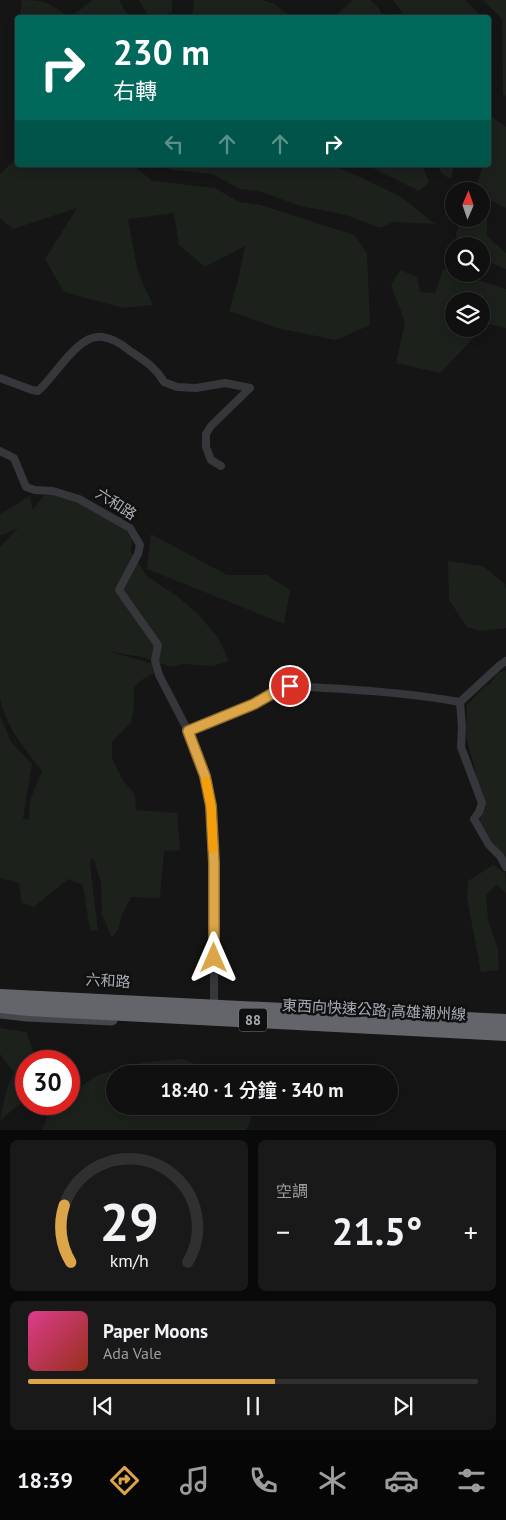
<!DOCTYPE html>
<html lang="zh-TW">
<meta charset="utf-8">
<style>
:root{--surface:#101010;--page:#191919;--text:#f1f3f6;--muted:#9c9d9f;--line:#303030;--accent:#dca648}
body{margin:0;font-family:"PT Sans","Noto Sans TC",sans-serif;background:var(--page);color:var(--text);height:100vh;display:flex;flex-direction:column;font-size:19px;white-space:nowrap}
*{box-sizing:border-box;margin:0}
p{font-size:16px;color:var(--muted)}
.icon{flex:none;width:28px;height:28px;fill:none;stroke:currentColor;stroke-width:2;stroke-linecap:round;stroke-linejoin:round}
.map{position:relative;height:1130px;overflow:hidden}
.details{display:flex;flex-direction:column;gap:10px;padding:10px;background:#090909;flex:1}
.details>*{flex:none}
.hud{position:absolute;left:15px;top:15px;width:476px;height:152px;border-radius:5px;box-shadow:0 2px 12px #0003,0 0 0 1px var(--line);background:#00695c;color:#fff;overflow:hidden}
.needle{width:32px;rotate:2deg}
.controls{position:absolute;left:445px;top:182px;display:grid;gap:10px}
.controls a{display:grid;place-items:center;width:45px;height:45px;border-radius:50%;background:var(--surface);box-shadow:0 2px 12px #0003,0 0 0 1px var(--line);font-size:25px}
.speed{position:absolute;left:15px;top:1050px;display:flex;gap:10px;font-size:25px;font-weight:700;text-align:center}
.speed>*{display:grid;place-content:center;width:65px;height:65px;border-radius:50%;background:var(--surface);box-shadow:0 2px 12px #0003,0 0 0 1px var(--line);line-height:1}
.speed .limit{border:8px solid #d22;background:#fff;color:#111}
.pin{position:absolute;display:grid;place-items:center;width:42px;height:42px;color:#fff;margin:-21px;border:2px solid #fff;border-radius:50%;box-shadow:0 1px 5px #0007}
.me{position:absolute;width:55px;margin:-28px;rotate:0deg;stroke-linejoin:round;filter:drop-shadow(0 0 4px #0008)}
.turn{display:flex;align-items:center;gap:18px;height:105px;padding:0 15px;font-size:22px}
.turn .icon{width:65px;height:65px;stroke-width:2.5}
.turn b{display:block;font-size:35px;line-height:42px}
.lanes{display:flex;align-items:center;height:48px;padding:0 15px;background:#0003;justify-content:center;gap:25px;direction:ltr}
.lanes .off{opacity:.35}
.big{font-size:38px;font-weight:600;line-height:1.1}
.details .widget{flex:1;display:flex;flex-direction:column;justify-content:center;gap:8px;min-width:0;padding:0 18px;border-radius:8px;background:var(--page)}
.details .dial{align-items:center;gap:0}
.dial svg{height:130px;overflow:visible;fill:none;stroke:var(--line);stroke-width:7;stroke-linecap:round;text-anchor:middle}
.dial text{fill:var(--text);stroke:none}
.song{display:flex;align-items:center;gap:15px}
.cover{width:60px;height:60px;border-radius:8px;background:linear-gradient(135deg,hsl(330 70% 55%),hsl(10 70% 35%))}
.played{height:5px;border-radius:2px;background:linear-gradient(90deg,var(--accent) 55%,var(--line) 55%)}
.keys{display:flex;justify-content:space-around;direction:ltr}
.heat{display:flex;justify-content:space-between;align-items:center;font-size:28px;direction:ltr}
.details .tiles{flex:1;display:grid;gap:10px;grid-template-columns:1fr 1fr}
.widget:last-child{grid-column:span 2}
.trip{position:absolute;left:106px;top:1065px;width:292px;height:50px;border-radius:25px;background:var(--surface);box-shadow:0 2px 12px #0003,0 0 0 1px var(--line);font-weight:600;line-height:50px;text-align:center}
.dock{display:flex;height:80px;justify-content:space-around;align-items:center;background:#060606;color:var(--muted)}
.dock .icon{width:35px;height:35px}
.dock .on{color:var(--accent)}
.dock b{font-size:22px;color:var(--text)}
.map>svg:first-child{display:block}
</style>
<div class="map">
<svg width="506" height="1130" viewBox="0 0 506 1130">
<rect width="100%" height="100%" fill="#151516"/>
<g fill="#1c211c" fill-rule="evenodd">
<path d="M 22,0 C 46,0 50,3 68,17 L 20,17 Z"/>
<path d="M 93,0 L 119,0 L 129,17 L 70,17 Z"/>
<path d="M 139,0 L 172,0 L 172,12 L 163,17 L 149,17 Z"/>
<path d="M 194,0 L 262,0 L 275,4 L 291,17 L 192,17 Z"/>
<path d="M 353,0 L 370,0 L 379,8 L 383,17 L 334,17 Z"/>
<path d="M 393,0 L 465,0 L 482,17 L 405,17 Z"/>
<path d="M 483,0 L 506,0 L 506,96 L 503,94 L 502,19 Z"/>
<path d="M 491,116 L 506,127 L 506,208 L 481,196 L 481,191 L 475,191 L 483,165 L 489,165 L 489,128 Z"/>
<path d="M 17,158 L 18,165 L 132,165 L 153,181 L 215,188 L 239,202 L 261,205 L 354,235 L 367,253 L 370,325 L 336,340 L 277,328 L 229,311 L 238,280 L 245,246 L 205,267 L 179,245 L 174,213 L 128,219 L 138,272 L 153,305 L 123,308 L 64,292 L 45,259 L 77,208 L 13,229 L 0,218 L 0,174 Z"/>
<path d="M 160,165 L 334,165 L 400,196 L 435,224 L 393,222 L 380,228 L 346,215 L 300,206 L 259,191 L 239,189 L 213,174 L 172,170 Z"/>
<path d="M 367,165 L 422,165 L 429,182 L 419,191 Z"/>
<path d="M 438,165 L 454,165 L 451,179 L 441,173 Z"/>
<path d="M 481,215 L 487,218 L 487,236 L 506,253 L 506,269 L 481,259 L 481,246 L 459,246 L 456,235 L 460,219 L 481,219 Z"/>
<path d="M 443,269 L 506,289 L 506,328 L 487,324 L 440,373 L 396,363 L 405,322 L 391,285 L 400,270 L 417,277 L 420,292 L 435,293 ZM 454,301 L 481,301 L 481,329 L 454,329 Z"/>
<path d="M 62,493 L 125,529 L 132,539 L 131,552 L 148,577 L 177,596 L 199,615 L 218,638 L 229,661 L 213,666 L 182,664 L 170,667 L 143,657 L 110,652 L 151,663 L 154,673 L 140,681 L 134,688 L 134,707 L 131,723 L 112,742 L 112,759 L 123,780 L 135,795 L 136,810 L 177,813 L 180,850 L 164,851 L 160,898 L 131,897 L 121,917 L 118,930 L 112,938 L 102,915 L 101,883 L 94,860 L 91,858 L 90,865 L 98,930 L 90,931 L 83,885 L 68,879 L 34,907 L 22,903 L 19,883 L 0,878 L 0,716 L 11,742 L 32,764 L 23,818 L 29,820 L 30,800 L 42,771 C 25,749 5,726 0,698 L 0,547 L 18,528 L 0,536 L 0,514 L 30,496 L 33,510 L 43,496 Z"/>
<path d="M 151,534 L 227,575 L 267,575 L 290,590 L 284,624 L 147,569 Z"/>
<path d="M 448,561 L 483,566 L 504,583 L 506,589 L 506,628 L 481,631 L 467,627 L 449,600 Z"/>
<path d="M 506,670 L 506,863 L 480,822 L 482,811 L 474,765 L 466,737 L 467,705 L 484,687 L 490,684 L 498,673 Z"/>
<path d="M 493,865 L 505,873 L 506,893 L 497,885 L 486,894 L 488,920 L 498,949 L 499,970 L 481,972 L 467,898 L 468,881 Z"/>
<path d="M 0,1028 L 26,1032 L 37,1061 L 26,1061 L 26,1099 L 0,1120 L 7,1088 L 14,1073 L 0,1054 Z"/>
<path d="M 182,1059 L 221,1074 L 115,1074 L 115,1106 L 254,1106 L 249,1124 L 246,1130 L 42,1130 L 52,1106 L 55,1104 L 69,1104 L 69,1094 L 98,1075 L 145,1062 Z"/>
</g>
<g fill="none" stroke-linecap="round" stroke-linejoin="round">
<g stroke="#36373b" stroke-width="8">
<path d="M 0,378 L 32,390 L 38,391 C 55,377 77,334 102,337 C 112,338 123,345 130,351 C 145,361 155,367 164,382 L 177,387 L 196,388 L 225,383 L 250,388 L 211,426 L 206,434 L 206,447 L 211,460 L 221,466"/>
<path d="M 0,451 L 14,458 L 26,487 L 35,490 L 53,491 L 79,499 L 130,528 L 140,545 L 138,554 L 119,590 L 158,645 L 155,661 L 159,675 L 188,731 L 205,776 L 211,806 L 214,863 L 214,1009"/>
<path d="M 460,702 L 462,727 L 461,747 L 482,803 L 479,812 L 474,819 L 489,845 L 500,856 L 506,867"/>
<path d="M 460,702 L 500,665 L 506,661"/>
<path d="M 188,731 L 254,704 L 282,688 L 290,686 C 347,689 404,692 460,702"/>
</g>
<path stroke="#45464b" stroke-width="11" d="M 0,1013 L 27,1016 L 112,1020"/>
<g stroke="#63656b" stroke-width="14">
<path d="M 0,996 L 506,1021"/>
<path d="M 0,1006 L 29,1009 L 506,1034"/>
</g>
</g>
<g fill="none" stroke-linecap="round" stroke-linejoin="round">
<g stroke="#8f6c2f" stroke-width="12">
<path id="route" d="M 214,958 L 214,863 L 211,806 L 205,776 L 188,731 L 254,704 L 282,688 L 290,686"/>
</g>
<use href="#route" stroke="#dca648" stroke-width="9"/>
<path stroke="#f59e0b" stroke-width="9" d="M 206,781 L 211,806 L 213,849"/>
</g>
<g text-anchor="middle" stroke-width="5" stroke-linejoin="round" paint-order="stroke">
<rect fill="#101011" stroke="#7a7e84" stroke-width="1" x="239" y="1008.5" width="28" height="23" rx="4"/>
<g font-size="14" font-weight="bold" fill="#a8adb5">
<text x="253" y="1025">88</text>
</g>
<g font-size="15" fill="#a8adb5" stroke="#101011">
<text transform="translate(116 504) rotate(33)" y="5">六和路</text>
<text transform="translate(108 981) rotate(3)" y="5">六和路</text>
<text transform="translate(374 1010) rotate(3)" y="5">東西向快速公路 高雄潮州線</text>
</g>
</g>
</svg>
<div class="controls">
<a><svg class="needle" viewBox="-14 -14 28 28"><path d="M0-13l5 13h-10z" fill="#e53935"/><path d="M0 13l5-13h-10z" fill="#9c9d9f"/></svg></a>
<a><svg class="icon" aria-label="search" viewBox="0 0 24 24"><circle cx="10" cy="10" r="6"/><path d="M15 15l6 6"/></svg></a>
<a><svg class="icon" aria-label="layers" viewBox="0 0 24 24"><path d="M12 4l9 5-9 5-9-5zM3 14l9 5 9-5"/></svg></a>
</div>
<div class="speed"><div class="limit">30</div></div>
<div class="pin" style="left:290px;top:686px;background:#d93025"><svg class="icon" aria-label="arrive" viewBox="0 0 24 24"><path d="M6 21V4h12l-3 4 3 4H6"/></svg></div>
<svg class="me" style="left:214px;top:958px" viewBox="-20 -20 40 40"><path d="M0-17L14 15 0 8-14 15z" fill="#dca648" stroke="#fff" stroke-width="4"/></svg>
<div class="trip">18:40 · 1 分鐘 · 340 m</div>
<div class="hud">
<div class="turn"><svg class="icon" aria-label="right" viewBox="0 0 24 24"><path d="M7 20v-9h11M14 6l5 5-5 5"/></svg><div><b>230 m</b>右轉</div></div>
<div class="lanes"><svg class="icon off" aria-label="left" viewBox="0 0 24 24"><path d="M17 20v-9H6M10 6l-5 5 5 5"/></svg><svg class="icon off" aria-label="ahead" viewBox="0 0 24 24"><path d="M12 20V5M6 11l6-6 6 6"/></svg><svg class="icon off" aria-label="ahead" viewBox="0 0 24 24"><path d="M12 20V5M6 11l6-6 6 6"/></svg><svg class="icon" aria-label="right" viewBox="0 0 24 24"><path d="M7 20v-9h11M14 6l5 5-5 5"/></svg></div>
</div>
</div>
<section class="details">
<div class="tiles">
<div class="widget dial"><svg viewBox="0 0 100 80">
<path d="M14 69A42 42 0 1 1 86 69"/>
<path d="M14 69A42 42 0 0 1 10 34" stroke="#dca648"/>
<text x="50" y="56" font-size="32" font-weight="700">29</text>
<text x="50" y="72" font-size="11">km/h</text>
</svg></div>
<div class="widget"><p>空調</p>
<div class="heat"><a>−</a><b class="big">21.5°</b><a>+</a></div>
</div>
<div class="widget">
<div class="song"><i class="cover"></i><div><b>Paper Moons</b><p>Ada Vale</p></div></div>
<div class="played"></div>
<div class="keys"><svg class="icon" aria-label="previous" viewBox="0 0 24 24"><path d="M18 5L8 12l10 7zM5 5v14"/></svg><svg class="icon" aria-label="pause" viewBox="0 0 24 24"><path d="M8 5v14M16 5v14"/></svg><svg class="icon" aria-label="next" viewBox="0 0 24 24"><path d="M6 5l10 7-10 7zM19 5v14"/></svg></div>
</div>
</div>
</section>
<nav class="dock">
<b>18:39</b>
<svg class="icon on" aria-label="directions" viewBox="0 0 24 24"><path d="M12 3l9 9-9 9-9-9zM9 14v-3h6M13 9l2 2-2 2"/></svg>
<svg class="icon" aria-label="music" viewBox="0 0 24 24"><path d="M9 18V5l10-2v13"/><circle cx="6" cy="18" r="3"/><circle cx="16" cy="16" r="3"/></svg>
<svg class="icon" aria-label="phone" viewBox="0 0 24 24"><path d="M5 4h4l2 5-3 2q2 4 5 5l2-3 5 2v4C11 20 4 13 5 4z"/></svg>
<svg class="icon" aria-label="climate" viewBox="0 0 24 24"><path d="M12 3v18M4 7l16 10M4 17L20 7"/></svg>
<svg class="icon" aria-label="car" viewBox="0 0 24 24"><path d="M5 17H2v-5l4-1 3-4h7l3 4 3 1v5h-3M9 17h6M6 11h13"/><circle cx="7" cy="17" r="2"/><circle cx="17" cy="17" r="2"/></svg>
<svg class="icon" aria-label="filters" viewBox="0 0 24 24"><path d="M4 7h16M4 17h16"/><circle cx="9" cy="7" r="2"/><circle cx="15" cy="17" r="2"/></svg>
</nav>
